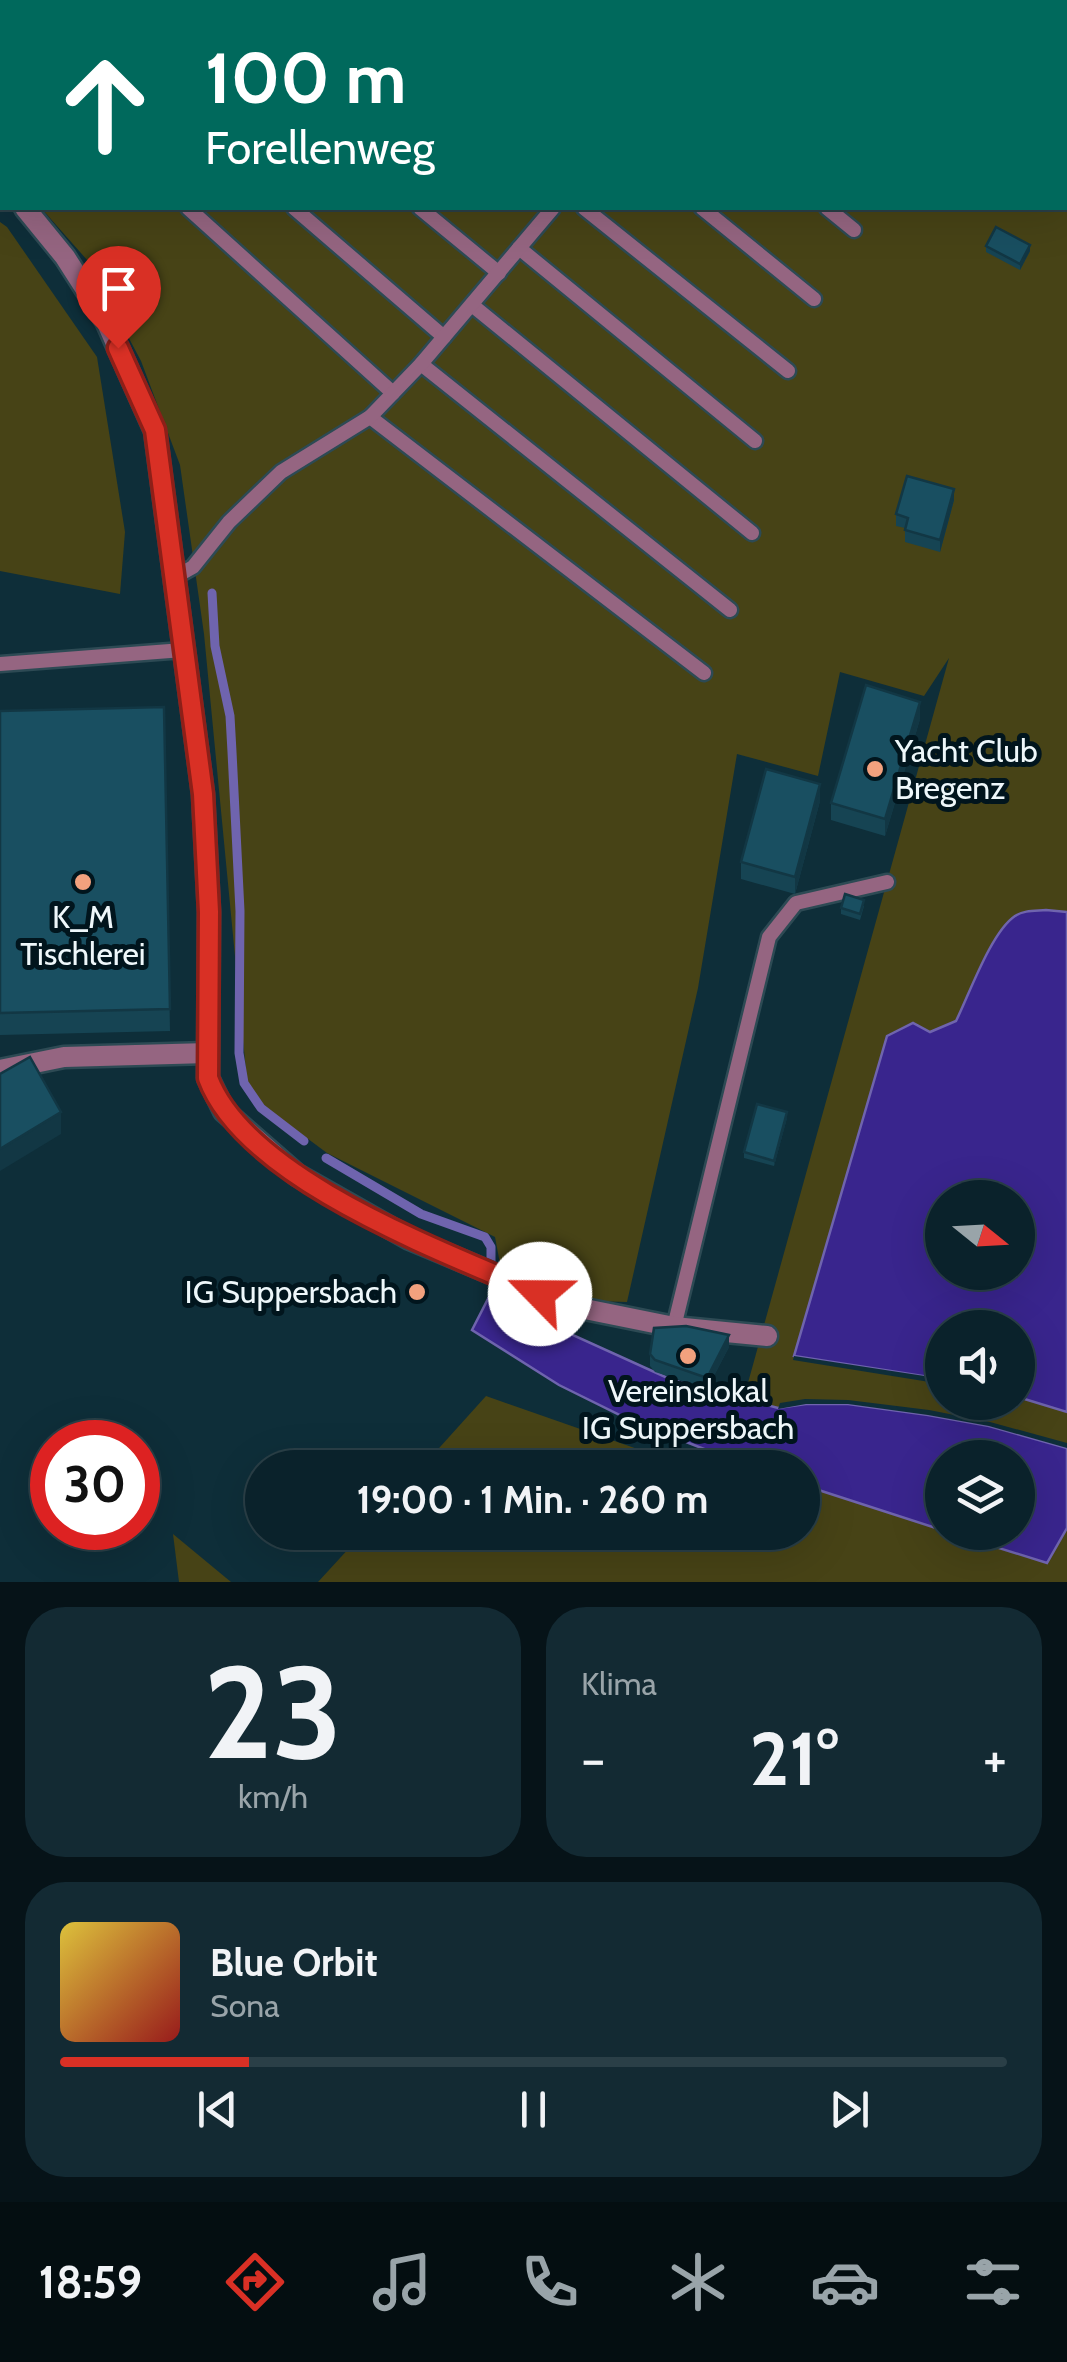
<!DOCTYPE html>
<html lang="de">
<meta charset="utf-8">
<style>
:root{--surface:#0a222b;--page:#132a33;--text:#f1f3f6;--muted:#99a4a9;--line:#2a3f47;--accent:#d93025}
body{margin:0;font-family:Cabin,sans-serif;background:var(--page);color:var(--text);height:100vh;display:flex;flex-direction:column;font-size:38px;white-space:nowrap}
*{box-sizing:border-box;margin:0}
p{font-size:32px;color:var(--muted)}
.icon{flex:none;width:55px;height:55px;fill:none;stroke:currentColor;stroke-width:2;stroke-linecap:round;stroke-linejoin:round}
.map{position:relative;height:1582px;overflow:hidden}
.drawer{display:flex;flex-direction:column;gap:25px;padding:25px;background:#061318;flex:1}
.drawer>*{flex:none}
.guide{position:absolute;left:0px;top:0px;width:1068px;height:210px;box-shadow:0 10px 40px #0002,0 0 0 2px var(--line);background:#00695c;color:#fff;overflow:hidden}
.needle{width:65px;rotate:108deg}
.fabs{position:absolute;left:925px;top:1180px;display:grid;gap:20px}
.fabs a{display:grid;place-items:center;width:110px;height:110px;border-radius:50%;background:var(--surface);box-shadow:0 10px 40px #0002,0 0 0 2px var(--line);font-size:50px}
.speed{position:absolute;left:30px;top:1420px;display:flex;gap:20px;font-size:50px;font-weight:700;text-align:center}
.speed>*{display:grid;place-content:center;width:130px;height:130px;border-radius:50%;background:var(--surface);box-shadow:0 10px 40px #0002,0 0 0 2px var(--line);line-height:1}
.speed .limit{border:15px solid #d22;background:#fff;color:#111}
.pin{position:absolute;display:grid;place-items:center;width:85px;height:85px;color:#fff;margin:-102px -42px;border-radius:50% 50% 50% 0;rotate:-45deg;box-shadow:0 0 10px #0007}
.pin .icon{rotate:45deg}
.me{position:absolute;width:110px;margin:-55px;rotate:293deg;stroke-linejoin:round;filter:drop-shadow(0 0 8px #0008)}
.turn{display:flex;align-items:center;gap:35px;height:210px;padding:0 40px;font-size:45px}
.turn .icon{width:130px;height:130px;stroke-width:2.5}
.turn b{display:block;font-size:70px;line-height:85px}
.big{font-size:75px;font-weight:700;line-height:1.1}
.drawer .widget{flex:1;display:flex;flex-direction:column;justify-content:center;gap:15px;min-width:0;padding:0 35px;border-radius:40px;background:var(--page)}
.drawer .dial{align-items:center;gap:0}
.dial b{font-size:130px;line-height:1}
.song{display:flex;align-items:center;gap:30px}
.cover{width:120px;height:120px;border-radius:15px;background:linear-gradient(135deg,hsl(50 70% 55%),hsl(0 70% 35%))}
.played{height:10px;border-radius:5px;background:linear-gradient(90deg,var(--accent) 20%,var(--line) 20%)}
.keys{display:flex;justify-content:space-around;direction:ltr}
.heat{display:flex;justify-content:space-between;align-items:center;font-size:55px;direction:ltr}
.drawer .tiles{flex:1;display:grid;gap:25px;grid-template-columns:1fr 1fr}
.widget:last-child{grid-column:span 2}
.trip{position:absolute;left:245px;top:1450px;width:575px;height:100px;border-radius:50px;background:var(--surface);box-shadow:0 10px 40px #0002,0 0 0 2px var(--line);font-weight:700;line-height:100px;text-align:center}
.tabs{display:flex;height:160px;justify-content:space-around;align-items:center;background:#040e11;color:var(--muted)}
.tabs .icon{width:70px;height:70px}
.tabs .on{color:var(--accent)}
.tabs b{font-size:45px;color:var(--text)}
.map>svg:first-child{display:block}
</style>
<div class="map">
<svg width="1067" height="1582" viewBox="0 0 1067 1582">
<rect width="100%" height="100%" fill="#0e2e39"/>
<g fill="#474316" fill-rule="evenodd">
<path d="M 59,0 L 1067,0 L 1067,1582 L 318,1582 L 363,1533 L 802,1532 L 802,1468 L 738,1467 L 746,1390 L 949,658 L 924,696 L 840,672 L 818,776 L 737,754 L 698,988 L 627,1302 L 594,1301 L 501,1269 L 495,1237 L 327,1153 L 265,1107 L 247,1081 L 204,634 L 180,465 L 141,361 L 88,261 L 41,208 L 1065,208 L 1065,2 L 56,2 ZM 942,1198 L 1018,1198 L 1018,1272 L 942,1272 ZM 942,1328 L 1018,1328 L 1018,1402 L 942,1402 ZM 942,1458 L 1018,1458 L 1018,1532 L 942,1532 Z"/>
<path d="M 0,222 L 7,227 L 97,357 L 125,532 L 120,594 L 0,571 Z"/>
<path d="M 486,1396 L 689,1467 L 422,1467 Z"/>
<path d="M 173,1534 L 231,1582 L 179,1582 Z"/>
</g>
<g fill="#39258d" stroke="#6f64ae" stroke-width="2.5" fill-rule="evenodd">
<path d="M 1046,910 L 1067,912 L 1067,1412 L 1018,1397 L 1018,1328 L 942,1328 L 942,1379 L 794,1356 L 887,1036 L 913,1023 L 930,1032 L 956,1021 C 969,995 991,932 1015,916 C 1024,910 1035,911 1046,910 ZM 942,1198 L 1018,1198 L 1018,1272 L 942,1272 Z"/>
<path d="M 489,1297 L 672,1380 L 778,1408 L 806,1404 L 848,1404 L 928,1415 L 989,1426 L 1067,1448 L 1067,1528 L 1047,1563 L 951,1533 L 1018,1532 L 1018,1458 L 942,1458 L 942,1530 L 803,1485 L 802,1468 L 750,1467 L 630,1420 L 559,1385 L 472,1330 Z"/>
</g>
<g fill="#0e2e39">
<path d="M 794,1356 L 931,1377 L 942,1379 L 942,1384 L 793,1360 Z"/>
<path d="M 805,1399 L 848,1400 L 929,1410 L 990,1422 L 1067,1443 L 1067,1448 L 989,1426 L 928,1415 L 848,1404 L 806,1404 L 778,1409 L 780,1403 Z"/>
</g>
<g fill="none" stroke-linecap="round" stroke-linejoin="round">
<g stroke="#6f64ae" stroke-width="9">
<path d="M 212,593 L 215,646 L 230,716 L 232,752 L 240,911 L 239,1053 L 244,1083 L 261,1108 L 304,1141"/>
<path d="M 326,1158 L 421,1214 L 485,1237 L 491,1247 L 491,1261"/>
</g>
<g stroke="#2d4a54" stroke-width="19">
<g id="lane">
<path d="M 172,0 L 175,2"/>
<path d="M 307,0 L 310,2"/>
<path d="M 441,0 L 444,2"/>
<path d="M 574,0 L 577,2"/>
<path d="M 805,0 L 808,2"/>
<path d="M 925,0 L 928,2"/>
<path d="M 734,2 L 737,0"/>
<path d="M 188,208 L 393,393"/>
<path d="M 294,208 L 444,337"/>
<path d="M 420,208 L 499,273"/>
<path d="M 584,208 L 788,371"/>
<path d="M 702,208 L 814,299"/>
<path d="M 827,208 L 854,230"/>
<path d="M 519,248 L 755,441"/>
<path d="M 472,305 L 752,533"/>
<path d="M 421,364 L 730,610"/>
<path d="M 370,417 L 704,673"/>
<path d="M 175,577 L 193,567 L 229,522 L 281,472 L 370,417 L 421,364 L 553,208"/>
<path d="M 0,664 L 183,650"/>
<path d="M 674,1327 L 769,937 L 796,903 L 887,882"/>
</g>
</g>
<g stroke="#2d4a54" stroke-width="25">
<g id="street">
<path d="M 0,187 L 2,188"/>
<path d="M 25,208 L 65,257 L 106,321 L 155,431 L 203,794 L 209,912 L 208,1078 L 224,1111 L 297,1175 L 410,1239 L 570,1306 L 674,1327 L 767,1336"/>
<path d="M 0,1070 L 64,1057 L 208,1053"/>
</g>
</g>
<use href="#lane" stroke="#956581" stroke-width="14"/>
<use href="#street" stroke="#956581" stroke-width="20"/>
</g>
<g fill="#164453">
<path d="M 986,246 L 1030,251 L 1020,270 L 986,252 Z"/>
<path d="M 954,500 L 940,552 L 905,542 L 905,528 L 896,526 L 896,514 Z"/>
<path d="M 164,707 L 170,1031 L 0,1035 L 0,711 Z"/>
<path d="M 920,719 L 885,836 L 831,820 L 831,803 Z"/>
<path d="M 820,801 L 795,894 L 741,879 L 741,862 Z"/>
<path d="M 864,906 L 860,920 L 841,914 L 841,908 Z"/>
<path d="M 787,1118 L 774,1166 L 744,1158 L 744,1152 Z"/>
<path d="M 729,1347 L 707,1389 L 655,1372 L 650,1366 L 650,1354 Z"/>
</g>
<g fill="#123744">
<path d="M 1030,245 L 1030,251 L 1020,270 L 1020,264 Z"/>
<path d="M 954,489 L 954,500 L 940,552 L 940,540 Z"/>
<path d="M 920,702 L 920,719 L 885,836 L 885,819 Z"/>
<path d="M 820,784 L 820,801 L 795,894 L 795,877 Z"/>
<path d="M 61,1112 L 61,1134 L 0,1171 L 0,1149 Z"/>
<path d="M 787,1112 L 787,1118 L 774,1166 L 774,1161 Z"/>
<path d="M 729,1335 L 729,1347 L 707,1389 L 707,1378 Z"/>
</g>
<g fill="#194f61" stroke="#123744" stroke-width="2.5">
<path d="M 996,227 L 1030,245 L 1020,264 L 986,246 Z"/>
<path d="M 907,476 L 954,489 L 940,540 L 905,530 L 908,518 L 896,514 Z"/>
<path d="M 866,685 L 920,702 L 885,819 L 831,803 Z"/>
<path d="M 164,707 L 170,1009 L 0,1013 L 0,711 Z"/>
<path d="M 766,769 L 820,784 L 795,877 L 741,862 Z"/>
<path d="M 845,894 L 864,900 L 860,914 L 841,908 Z"/>
<path d="M 30,1057 L 61,1112 L 0,1149 L 0,1074 Z"/>
<path d="M 757,1104 L 787,1112 L 774,1161 L 744,1152 Z"/>
<path d="M 686,1326 L 729,1335 L 707,1378 L 655,1360 L 650,1354 L 654,1328 Z"/>
</g>
<g fill="none" stroke-linecap="round" stroke-linejoin="round">
<g stroke="#8d1f18" stroke-width="25">
<path id="route" d="M 118,348 L 155,430 L 203,794 L 209,912 L 208,1078 C 246,1180 445,1252 540,1294"/>
</g>
<use href="#route" stroke="#d93025" stroke-width="18"/>
</g>
<g fill="#f2a17e" stroke="#01151d" stroke-width="4">
<circle cx="875" cy="769" r="10"/>
<circle cx="83" cy="882" r="10"/>
<circle cx="417" cy="1292" r="10"/>
<circle cx="688" cy="1356" r="10"/>
</g>
<g text-anchor="middle" stroke-width="10" stroke-linejoin="round" paint-order="stroke">
<g font-size="32" fill="#eef7fa" stroke="#01151d">
<text x="895" y="762" text-anchor="start">Yacht Club<tspan x="895" dy="37">Bregenz</tspan></text>
<text x="83" y="928">K_M<tspan x="83" dy="37">Tischlerei</tspan></text>
<text x="397" y="1303" text-anchor="end">IG Suppersbach</text>
<text x="688" y="1402">Vereinslokal<tspan x="688" dy="37">IG Suppersbach</tspan></text>
</g>
</g>
</svg>
<div class="fabs">
<a><svg class="needle" viewBox="-14 -14 28 28"><path d="M0-13l5 13h-10z" fill="#e53935"/><path d="M0 13l5-13h-10z" fill="#99a4a9"/></svg></a>
<a><svg class="icon" aria-label="sound" viewBox="0 0 24 24"><path d="M4 9h4l5-4v14l-5-4H4zM17 9q2 3 0 6"/></svg></a>
<a><svg class="icon" aria-label="layers" viewBox="0 0 24 24"><path d="M12 4l9 5-9 5-9-5zM3 14l9 5 9-5"/></svg></a>
</div>
<div class="speed"><div class="limit">30</div></div>
<div class="pin" style="left:118px;top:348px;background:#d93025"><svg class="icon" aria-label="arrive" viewBox="0 0 24 24"><path d="M6 21V4h12l-3 4 3 4H6"/></svg></div>
<svg class="me" style="left:540px;top:1294px" viewBox="-20 -20 40 40"><circle r="19" fill="#fff"/><path d="M0-13L10 11 0 6-10 11z" fill="#d93025"/></svg>
<div class="trip">19:00 · 1 Min. · 260 m</div>
<div class="guide">
<div class="turn"><svg class="icon" aria-label="ahead" viewBox="0 0 24 24"><path d="M12 20V5M6 11l6-6 6 6"/></svg><div><b>100 m</b>Forellenweg</div></div>
</div>
</div>
<section class="drawer">
<div class="tiles">
<div class="widget dial"><b>23</b><p>km/h</p></div>
<div class="widget"><p>Klima</p>
<div class="heat"><a>−</a><b class="big">21°</b><a>+</a></div>
</div>
<div class="widget">
<div class="song"><i class="cover"></i><div><b>Blue Orbit</b><p>Sona</p></div></div>
<div class="played"></div>
<div class="keys"><svg class="icon" aria-label="previous" viewBox="0 0 24 24"><path d="M18 5L8 12l10 7zM5 5v14"/></svg><svg class="icon" aria-label="pause" viewBox="0 0 24 24"><path d="M8 5v14M16 5v14"/></svg><svg class="icon" aria-label="next" viewBox="0 0 24 24"><path d="M6 5l10 7-10 7zM19 5v14"/></svg></div>
</div>
</div>
</section>
<nav class="tabs">
<b>18:59</b>
<svg class="icon on" aria-label="directions" viewBox="0 0 24 24"><path d="M12 3l9 9-9 9-9-9zM9 14v-3h6M13 9l2 2-2 2"/></svg>
<svg class="icon" aria-label="music" viewBox="0 0 24 24"><path d="M9 18V5l10-2v13"/><circle cx="6" cy="18" r="3"/><circle cx="16" cy="16" r="3"/></svg>
<svg class="icon" aria-label="phone" viewBox="0 0 24 24"><path d="M5 4h4l2 5-3 2q2 4 5 5l2-3 5 2v4C11 20 4 13 5 4z"/></svg>
<svg class="icon" aria-label="climate" viewBox="0 0 24 24"><path d="M12 3v18M4 7l16 10M4 17L20 7"/></svg>
<svg class="icon" aria-label="car" viewBox="0 0 24 24"><path d="M5 17H2v-5l4-1 3-4h7l3 4 3 1v5h-3M9 17h6M6 11h13"/><circle cx="7" cy="17" r="2"/><circle cx="17" cy="17" r="2"/></svg>
<svg class="icon" aria-label="filters" viewBox="0 0 24 24"><path d="M4 7h16M4 17h16"/><circle cx="9" cy="7" r="2"/><circle cx="15" cy="17" r="2"/></svg>
</nav>
